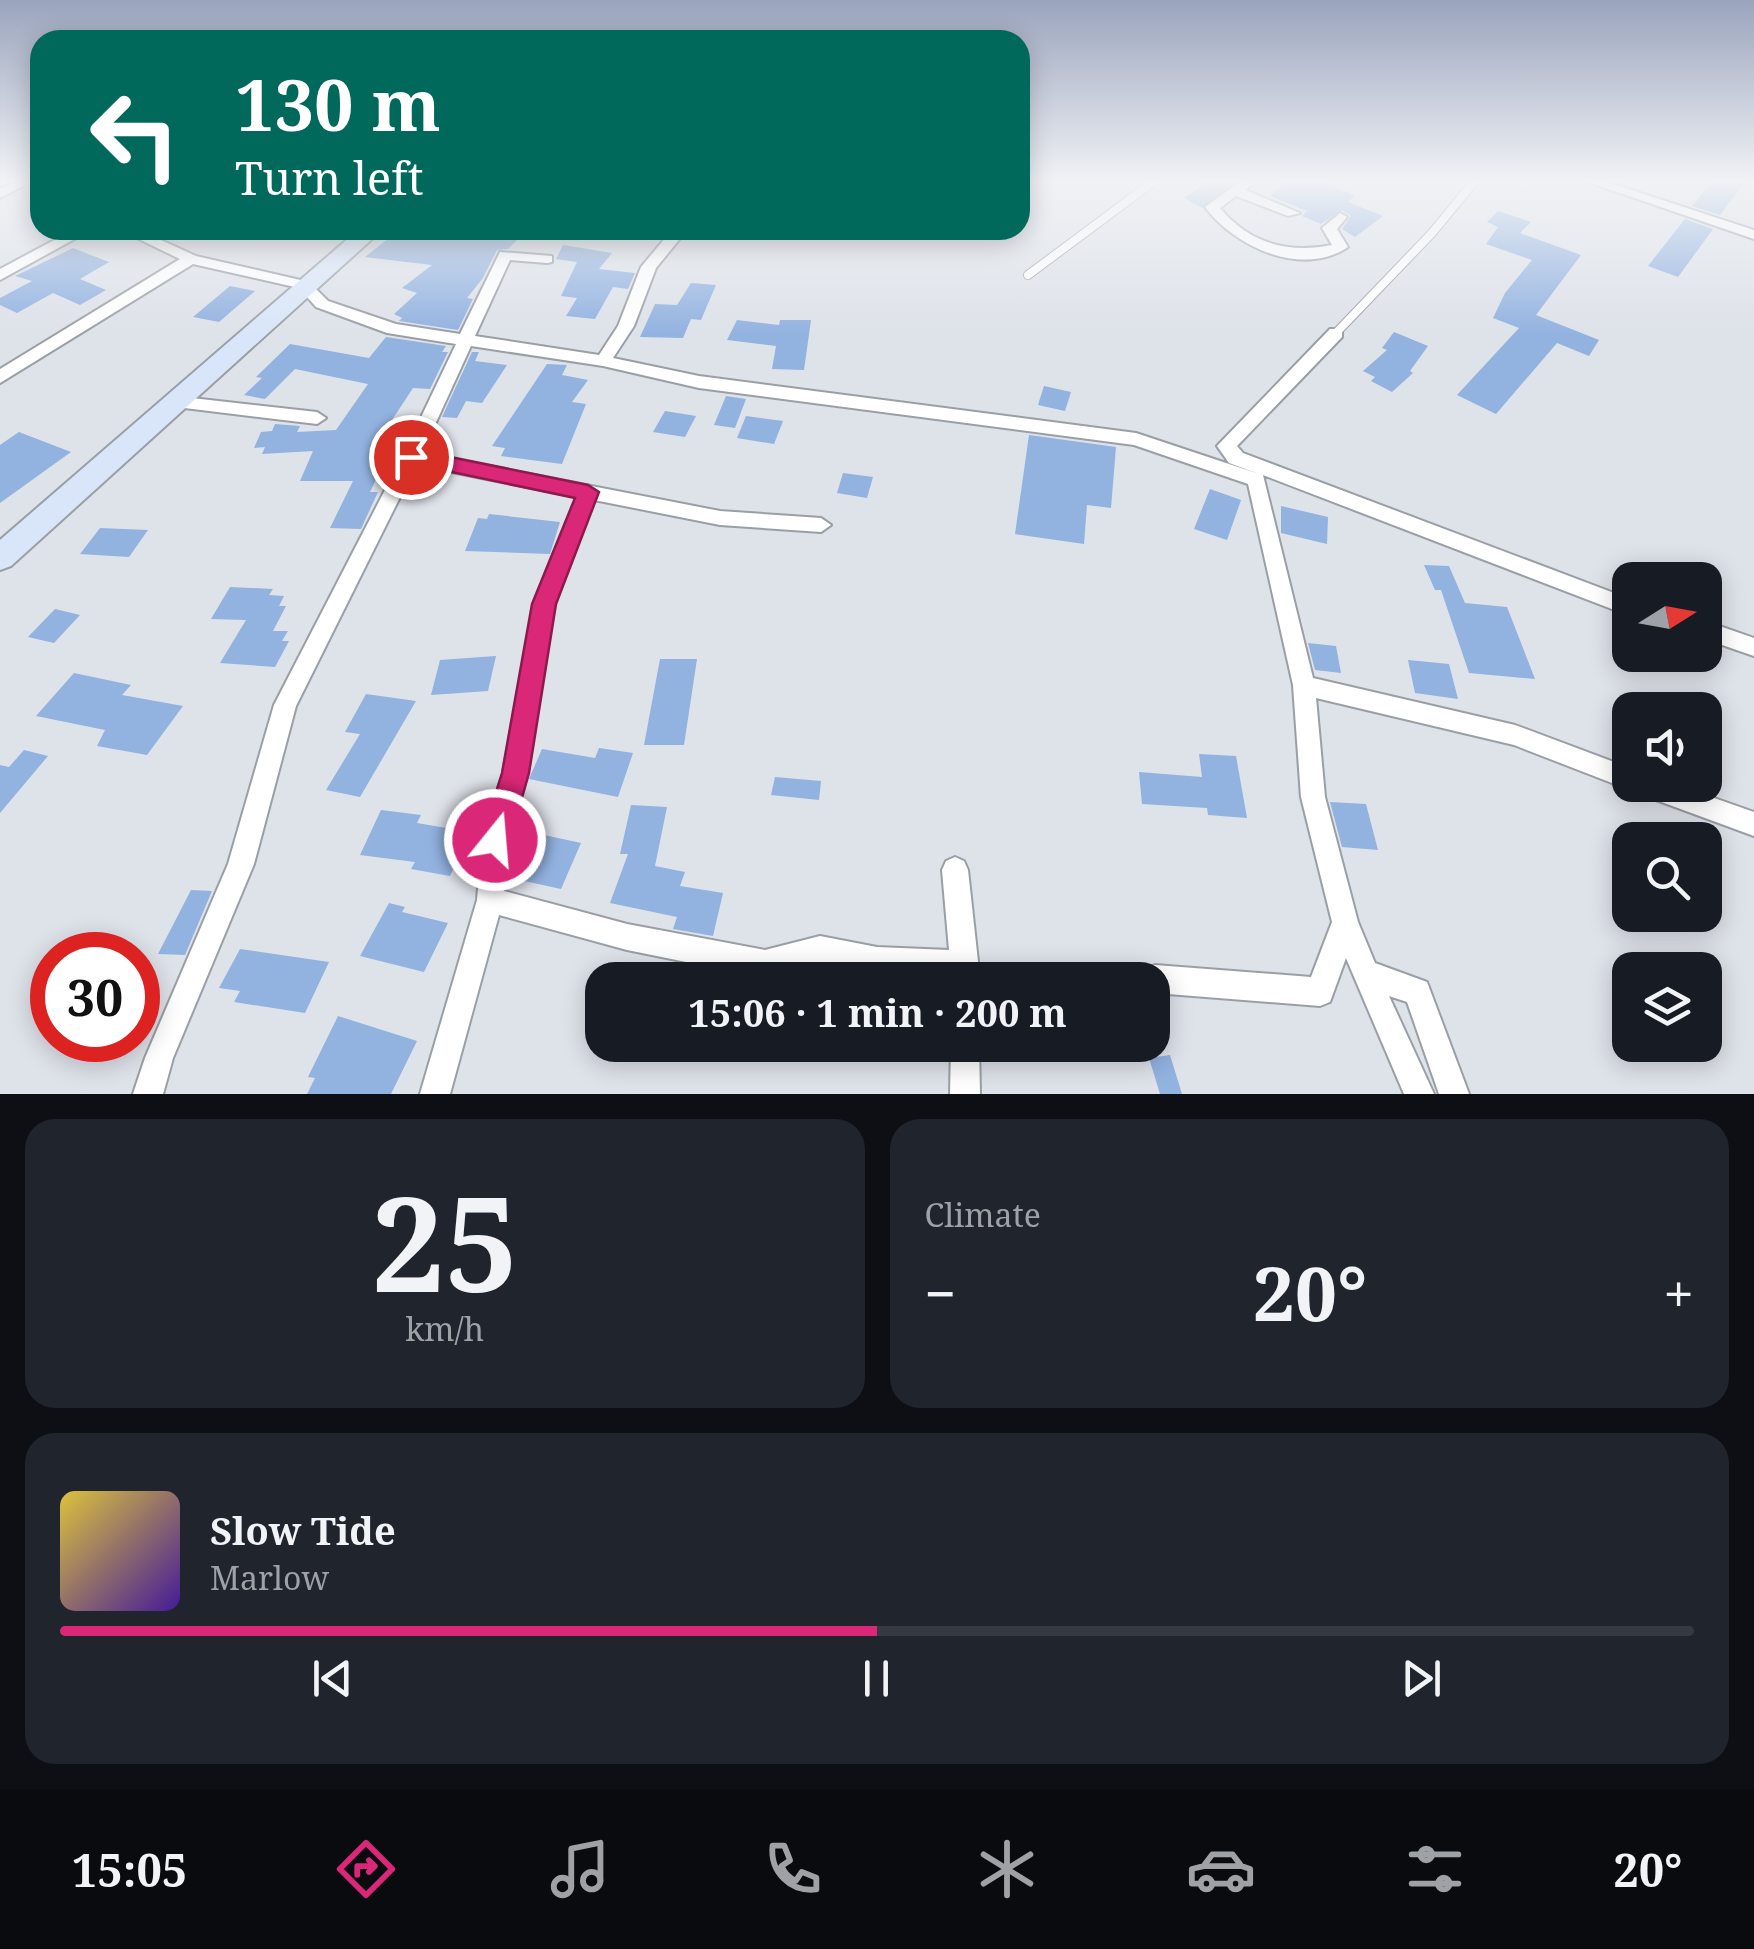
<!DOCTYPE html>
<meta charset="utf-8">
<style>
:root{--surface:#171b24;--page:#20242c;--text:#f1f3f6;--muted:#9ea1a6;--line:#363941;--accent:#db2777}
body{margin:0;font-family:"Noto Serif",serif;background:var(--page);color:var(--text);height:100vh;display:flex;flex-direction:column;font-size:38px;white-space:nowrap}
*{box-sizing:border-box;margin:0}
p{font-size:32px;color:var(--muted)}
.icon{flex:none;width:55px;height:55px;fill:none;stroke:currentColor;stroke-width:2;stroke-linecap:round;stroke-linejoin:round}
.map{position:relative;height:1094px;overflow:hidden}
.sheet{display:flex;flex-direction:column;gap:25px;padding:25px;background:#0d0f14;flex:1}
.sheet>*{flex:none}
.guide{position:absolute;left:30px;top:30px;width:1000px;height:210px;border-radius:30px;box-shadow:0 5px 25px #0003;background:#00695c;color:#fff;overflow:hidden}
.needle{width:65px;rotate:79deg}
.controls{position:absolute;left:1612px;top:562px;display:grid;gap:20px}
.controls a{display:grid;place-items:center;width:110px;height:110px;border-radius:20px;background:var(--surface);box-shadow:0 5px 25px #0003;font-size:50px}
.speed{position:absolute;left:30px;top:932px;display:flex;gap:20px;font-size:50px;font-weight:700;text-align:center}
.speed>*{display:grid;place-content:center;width:130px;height:130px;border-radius:50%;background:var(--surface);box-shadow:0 5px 25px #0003;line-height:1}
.speed .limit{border:15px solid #d22;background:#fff;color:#111}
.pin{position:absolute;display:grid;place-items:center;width:85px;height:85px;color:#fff;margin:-42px;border:5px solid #fff;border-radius:50%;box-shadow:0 2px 10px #0007}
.me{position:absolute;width:110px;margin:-55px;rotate:17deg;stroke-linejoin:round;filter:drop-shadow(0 0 8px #0008)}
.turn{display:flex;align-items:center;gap:35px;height:210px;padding:0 40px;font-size:45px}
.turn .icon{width:130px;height:130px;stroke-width:2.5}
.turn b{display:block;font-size:70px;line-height:85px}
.big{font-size:75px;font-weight:700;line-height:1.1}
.sheet .card{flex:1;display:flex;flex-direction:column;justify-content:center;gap:15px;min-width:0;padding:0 35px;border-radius:30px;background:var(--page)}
.sheet .dial{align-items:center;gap:0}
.dial b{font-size:130px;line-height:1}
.song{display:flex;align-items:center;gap:30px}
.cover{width:120px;height:120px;border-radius:15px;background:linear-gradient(135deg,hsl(50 70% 55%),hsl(260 70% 35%))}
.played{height:10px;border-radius:5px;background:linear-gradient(90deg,var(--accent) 50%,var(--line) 50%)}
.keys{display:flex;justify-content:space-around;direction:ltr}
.heat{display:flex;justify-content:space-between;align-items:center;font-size:55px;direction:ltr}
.sheet .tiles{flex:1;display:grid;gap:25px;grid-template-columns:1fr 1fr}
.card:last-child{grid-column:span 2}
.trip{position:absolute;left:585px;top:962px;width:585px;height:100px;border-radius:30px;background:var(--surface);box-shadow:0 5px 25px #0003;font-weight:700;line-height:100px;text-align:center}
.tab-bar{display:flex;height:160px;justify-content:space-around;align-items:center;background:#090b0e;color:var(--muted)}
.tab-bar .icon{width:70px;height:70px}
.tab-bar .active{color:var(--accent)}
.tab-bar b{font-size:45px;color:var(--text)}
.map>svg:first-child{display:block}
</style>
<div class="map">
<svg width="1754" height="1094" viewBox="0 0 1754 1094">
<rect width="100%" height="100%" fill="#dee2e9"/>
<g fill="#92b2e0">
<path d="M 1208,182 L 1233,182 L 1202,208 L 1184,198 Z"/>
<path d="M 1287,182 L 1325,182 L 1354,196 L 1348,202 L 1383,216 L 1355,237 L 1342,229 L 1351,216 L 1342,210 L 1321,224 L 1302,216 L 1307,211 L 1270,196 Z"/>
<path d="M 1712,182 L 1745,182 L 1720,215 L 1692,206 Z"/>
<path d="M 1498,211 L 1531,222 L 1520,233 L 1581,255 L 1536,315 L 1599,340 L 1589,356 L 1557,343 L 1496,414 L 1457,395 L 1519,328 L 1493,318 L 1505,293 L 1532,260 L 1486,244 L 1498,227 L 1487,222 Z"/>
<path d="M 1685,219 L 1713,229 L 1678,277 L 1648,266 Z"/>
<path d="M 399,230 L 498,230 L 522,235 L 508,249 L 497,250 L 483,278 L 467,298 L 473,299 L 458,330 L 399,321 L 402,318 L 394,314 L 417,293 L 402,288 L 432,265 L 365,257 Z"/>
<path d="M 563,245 L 612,253 L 599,269 L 635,273 L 628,289 L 613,287 L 595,319 L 566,316 L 577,298 L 561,296 L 577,262 L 556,259 Z"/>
<path d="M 73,248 L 109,262 L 80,279 L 106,290 L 80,305 L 53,293 L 17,313 L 0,305 L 0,298 L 32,281 L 15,276 Z"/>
<path d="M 691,283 L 716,285 L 701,320 L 691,319 L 683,338 L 640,337 L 655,304 L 677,305 Z"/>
<path d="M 230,286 L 255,291 L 219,322 L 193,317 Z"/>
<path d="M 737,320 L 779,325 L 780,320 L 811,320 L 804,370 L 772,369 L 776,346 L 727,340 Z"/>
<path d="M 1394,332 L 1428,346 L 1410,371 L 1413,373 L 1392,392 L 1371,381 L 1375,377 L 1363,371 L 1387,350 L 1382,348 Z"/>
<path d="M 386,337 L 446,346 L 442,352 L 448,352 L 430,389 L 413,388 L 371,452 L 389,452 L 370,492 L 378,492 L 361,529 L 330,528 L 353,481 L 300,481 L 313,451 L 262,454 L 265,447 L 254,448 L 261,432 L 272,431 L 275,424 L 300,426 L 297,432 L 336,430 L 368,384 L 295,369 L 265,399 L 244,395 L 262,378 L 256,377 L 290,344 L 369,358 Z"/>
<path d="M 472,352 L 479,352 L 475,361 L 507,365 L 482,403 L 466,401 L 457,418 L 442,417 Z"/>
<path d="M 547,364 L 567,365 L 562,375 L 588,380 L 572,402 L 586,404 L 562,464 L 501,456 L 505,448 L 492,446 Z"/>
<path d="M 1044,386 L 1071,392 L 1065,411 L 1038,405 Z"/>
<path d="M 726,396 L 746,399 L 735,428 L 714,425 Z"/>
<path d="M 665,411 L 696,416 L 685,437 L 653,432 Z"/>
<path d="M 746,416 L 783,421 L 774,444 L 737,438 Z"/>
<path d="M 19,432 L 71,452 L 0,503 L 0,445 Z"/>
<path d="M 1029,435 L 1116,447 L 1111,508 L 1087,505 L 1084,544 L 1015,534 Z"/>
<path d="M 843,473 L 873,477 L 867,498 L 837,493 Z"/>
<path d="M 1210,489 L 1241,500 L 1227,540 L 1194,529 Z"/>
<path d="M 1281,506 L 1328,517 L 1327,544 L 1281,533 Z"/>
<path d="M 489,514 L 560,522 L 550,554 L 465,551 L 478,518 L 487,519 Z"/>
<path d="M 100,528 L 148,530 L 129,557 L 80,554 Z"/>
<path d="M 1424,565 L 1449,566 L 1465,603 L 1507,607 L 1535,679 L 1469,673 L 1441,590 L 1435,590 Z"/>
<path d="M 230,587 L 273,589 L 269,595 L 284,596 L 279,606 L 286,606 L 273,631 L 288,631 L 282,641 L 289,641 L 275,667 L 220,663 L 246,620 L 211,619 Z"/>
<path d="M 55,609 L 80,615 L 54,643 L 28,637 Z"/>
<path d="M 1308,643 L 1336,646 L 1341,673 L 1315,670 Z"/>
<path d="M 496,656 L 488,691 L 431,695 L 440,660 Z"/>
<path d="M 660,659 L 697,659 L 684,745 L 644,745 Z"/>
<path d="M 1408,660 L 1449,664 L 1458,699 L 1415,693 Z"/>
<path d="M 74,673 L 131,685 L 122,695 L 183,706 L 147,755 L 97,746 L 105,730 L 36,716 Z"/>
<path d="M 366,694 L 416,701 L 360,797 L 326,790 L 360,734 L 345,732 Z"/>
<path d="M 599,748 L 633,753 L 618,797 L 529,779 L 542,749 L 595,758 Z"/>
<path d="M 24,750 L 48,756 L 0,813 L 0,765 L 9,767 Z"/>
<path d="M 1199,754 L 1236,756 L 1247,818 L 1208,815 L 1207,808 L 1142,804 L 1139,772 L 1202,777 Z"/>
<path d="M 775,777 L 821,781 L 819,800 L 771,795 Z"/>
<path d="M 1330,802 L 1366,804 L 1378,850 L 1342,847 Z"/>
<path d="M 631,805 L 667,807 L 655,866 L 685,872 L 680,886 L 723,893 L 713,936 L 673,929 L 677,917 L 610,903 L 628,854 L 620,854 Z"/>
<path d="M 381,810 L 421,815 L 417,823 L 470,832 L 450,876 L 411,869 L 415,862 L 360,855 Z"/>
<path d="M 535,833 L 581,843 L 561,889 L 515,879 Z"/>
<path d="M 191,890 L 212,891 L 185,955 L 158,954 Z"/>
<path d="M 389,903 L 405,907 L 402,912 L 448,923 L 424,972 L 360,956 Z"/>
<path d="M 240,949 L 329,962 L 305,1013 L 234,1002 L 240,991 L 219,988 Z"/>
<path d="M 338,1016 L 417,1041 L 391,1094 L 307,1094 L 315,1078 L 308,1077 Z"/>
<path d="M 1170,1055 L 1182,1094 L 1160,1094 L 1149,1058 Z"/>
</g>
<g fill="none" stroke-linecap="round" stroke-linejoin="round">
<g stroke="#9a9fa5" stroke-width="10">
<g id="lane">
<path d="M 1028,275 L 1153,182"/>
<path d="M 1336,333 L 1432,233 L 1474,182"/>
</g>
</g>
<g stroke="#9a9fa5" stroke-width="4">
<g id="street">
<path d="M 14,182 L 31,182 L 0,198 L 0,189 Z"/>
<path d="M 1239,182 L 1254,182 L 1245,190 L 1300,213 L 1288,216 L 1236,196 L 1220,208 C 1249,243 1288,254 1332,245 L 1322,228 L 1340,213 L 1347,217 L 1337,229 L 1348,247 C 1302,278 1235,247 1205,207 Z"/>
<path d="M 1588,182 L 1607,182 L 1754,230 L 1754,239 Z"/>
<path d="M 73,230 L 91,230 L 0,280 L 0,269 Z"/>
<path d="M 120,230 L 139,230 L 196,256 L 309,282 L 328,301 L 396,324 L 460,334 L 500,252 L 552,256 L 552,262 L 547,263 L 510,260 L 475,336 L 599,355 L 618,326 L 641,267 L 672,230 L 687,230 L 656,268 L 634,326 L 613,358 L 699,376 L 1136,433 L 1259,474 L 1229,463 L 1217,446 L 1330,329 L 1342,329 L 1342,337 L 1237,446 L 1243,453 L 1630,599 L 1630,616 L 1263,475 L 1313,678 L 1515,725 L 1630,768 L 1630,785 L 1677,785 L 1754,812 L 1754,836 L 1637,793 L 1635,788 L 1630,790 L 1514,745 L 1316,698 L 1325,797 L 1358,922 L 1375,963 L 1427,982 L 1469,1094 L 1439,1094 L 1407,1002 L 1389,996 L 1434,1094 L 1404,1094 L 1346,958 L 1330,1002 L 1320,1006 L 1155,993 L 1152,980 L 1141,979 L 1145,969 L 1155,965 L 1311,977 L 1332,922 L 1301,797 L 1293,685 L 1248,484 L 1134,445 L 699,388 L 603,366 L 471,346 L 422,453 L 720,511 L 821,518 L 831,525 L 821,532 L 720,525 L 594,500 L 554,604 L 527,773 L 508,840 L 504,891 L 627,924 L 765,950 L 820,936 L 877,947 L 949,950 L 942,870 L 946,861 L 955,857 L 964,861 L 968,870 L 980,980 L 877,975 L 820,964 L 765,978 L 627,950 L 499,915 L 450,1094 L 420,1094 L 477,900 L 482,840 L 503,773 L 534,604 L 577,497 L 416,465 L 296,706 L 254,864 L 173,1058 L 163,1094 L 133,1094 L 145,1058 L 228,864 L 274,705 L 402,457 L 456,344 L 387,333 L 316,307 L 299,288 L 193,264 L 0,383 L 0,369 L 180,259 Z"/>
<path d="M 174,396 L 317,412 L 326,418 L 317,424 L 168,406 L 165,402 Z"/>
<path d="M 1705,621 L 1754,638 L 1754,656 L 1705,639 Z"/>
<path d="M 951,1045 L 979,1045 L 980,1094 L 950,1094 Z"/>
</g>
</g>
<g stroke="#9a9fa5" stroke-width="4">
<path id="secondary" d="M 358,230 L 382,230 L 11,566 L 0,570 L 0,540 Z"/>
</g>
<use href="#lane" stroke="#fff" stroke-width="8"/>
<use href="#street" fill="#fff" fill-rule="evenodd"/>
<use href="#secondary" fill="#d9e6f9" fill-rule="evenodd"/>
</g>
<linearGradient id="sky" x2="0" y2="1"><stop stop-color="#9aa4bd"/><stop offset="0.54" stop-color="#f0f2f5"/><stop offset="1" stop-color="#f0f2f5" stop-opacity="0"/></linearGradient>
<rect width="1754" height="335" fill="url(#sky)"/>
<path fill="#db2777" stroke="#8e194d" stroke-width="2.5" d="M 411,449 L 588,485 L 599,492 L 556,604 L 529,773 L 510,840 L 505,850 L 495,854 L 485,850 L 481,840 L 502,773 L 532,604 L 575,498 L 404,462 L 401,457 Z"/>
</svg>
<div class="controls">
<a><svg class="needle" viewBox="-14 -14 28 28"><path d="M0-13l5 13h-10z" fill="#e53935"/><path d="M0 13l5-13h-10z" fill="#9ea1a6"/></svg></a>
<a><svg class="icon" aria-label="sound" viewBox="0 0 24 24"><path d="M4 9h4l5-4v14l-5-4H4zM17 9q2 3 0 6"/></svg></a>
<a><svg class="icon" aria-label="search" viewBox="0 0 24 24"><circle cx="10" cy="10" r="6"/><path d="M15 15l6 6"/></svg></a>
<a><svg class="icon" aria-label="layers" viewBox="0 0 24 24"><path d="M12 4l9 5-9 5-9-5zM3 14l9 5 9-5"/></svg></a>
</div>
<div class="speed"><div class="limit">30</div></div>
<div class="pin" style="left:411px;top:457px;background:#d93025"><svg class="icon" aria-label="arrive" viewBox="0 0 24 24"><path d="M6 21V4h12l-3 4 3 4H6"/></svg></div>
<svg class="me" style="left:495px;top:840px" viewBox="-20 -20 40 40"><circle r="17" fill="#db2777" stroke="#fff" stroke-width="3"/><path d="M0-11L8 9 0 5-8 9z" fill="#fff"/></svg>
<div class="trip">15:06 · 1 min · 200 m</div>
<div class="guide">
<div class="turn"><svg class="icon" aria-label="left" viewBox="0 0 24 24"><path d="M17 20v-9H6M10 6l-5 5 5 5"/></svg><div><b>130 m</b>Turn left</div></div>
</div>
</div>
<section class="sheet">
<div class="tiles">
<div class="card dial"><b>25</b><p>km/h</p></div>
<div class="card"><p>Climate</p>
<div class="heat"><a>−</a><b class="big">20°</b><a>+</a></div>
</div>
<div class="card">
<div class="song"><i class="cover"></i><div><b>Slow Tide</b><p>Marlow</p></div></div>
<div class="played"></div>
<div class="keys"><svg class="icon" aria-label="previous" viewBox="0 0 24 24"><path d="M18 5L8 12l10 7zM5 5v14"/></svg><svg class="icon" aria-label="pause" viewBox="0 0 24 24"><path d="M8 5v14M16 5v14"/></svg><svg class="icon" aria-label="next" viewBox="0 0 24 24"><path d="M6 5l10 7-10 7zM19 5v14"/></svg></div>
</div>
</div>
</section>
<nav class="tab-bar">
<b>15:05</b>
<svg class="icon active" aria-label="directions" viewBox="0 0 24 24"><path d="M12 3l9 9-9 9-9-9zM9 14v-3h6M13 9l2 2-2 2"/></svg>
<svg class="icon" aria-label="music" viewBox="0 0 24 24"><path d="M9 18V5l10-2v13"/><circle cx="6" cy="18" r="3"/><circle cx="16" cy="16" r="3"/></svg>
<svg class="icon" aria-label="phone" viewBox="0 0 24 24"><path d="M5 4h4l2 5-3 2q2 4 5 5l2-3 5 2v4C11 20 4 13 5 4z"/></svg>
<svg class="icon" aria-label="climate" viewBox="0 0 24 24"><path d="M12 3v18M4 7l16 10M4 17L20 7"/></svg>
<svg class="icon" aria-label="car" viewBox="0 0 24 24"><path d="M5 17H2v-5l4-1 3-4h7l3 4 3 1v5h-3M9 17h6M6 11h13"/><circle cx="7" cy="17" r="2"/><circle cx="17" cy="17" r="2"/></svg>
<svg class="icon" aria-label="filters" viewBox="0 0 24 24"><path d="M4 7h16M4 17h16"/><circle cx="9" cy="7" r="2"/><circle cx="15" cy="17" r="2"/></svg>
<b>20°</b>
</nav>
